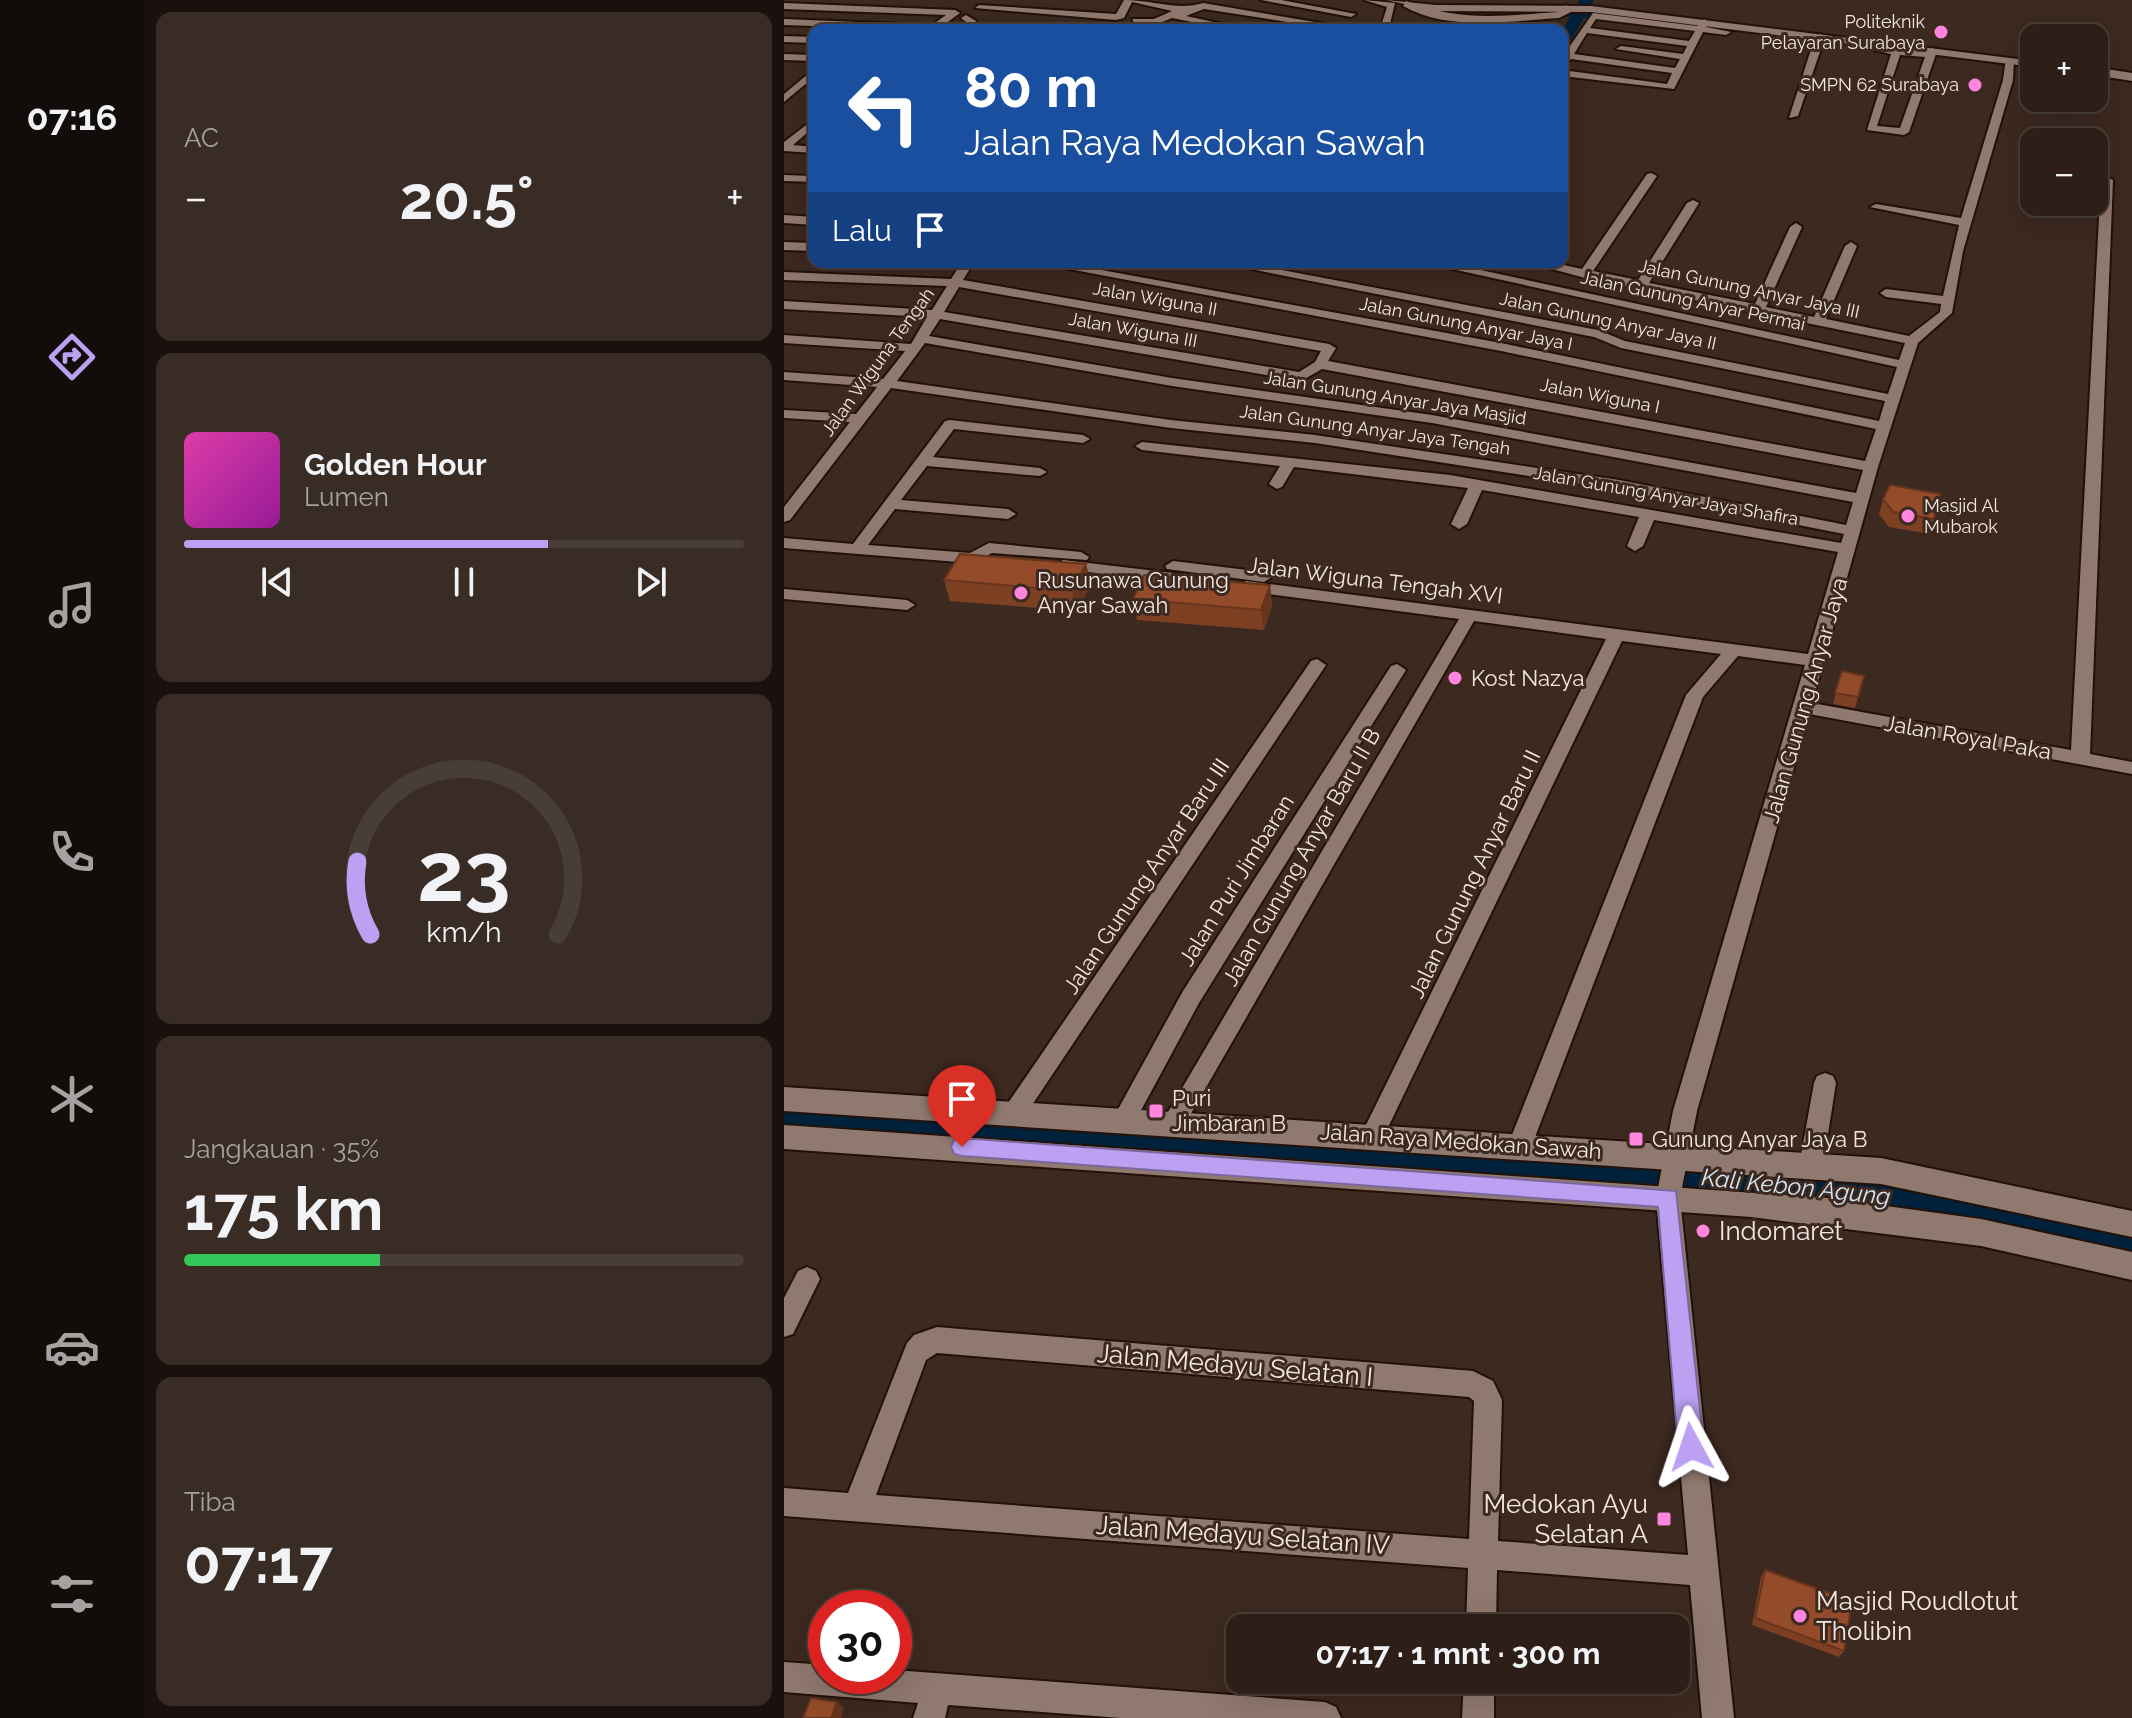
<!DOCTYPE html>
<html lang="id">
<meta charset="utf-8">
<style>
:root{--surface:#2d1f18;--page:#392c25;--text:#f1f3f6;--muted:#a7a2a2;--line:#483d37;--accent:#bca0f2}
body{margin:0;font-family:Raleway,sans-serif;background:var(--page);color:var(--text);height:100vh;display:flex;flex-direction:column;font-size:30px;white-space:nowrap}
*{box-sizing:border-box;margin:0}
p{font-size:26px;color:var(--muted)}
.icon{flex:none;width:44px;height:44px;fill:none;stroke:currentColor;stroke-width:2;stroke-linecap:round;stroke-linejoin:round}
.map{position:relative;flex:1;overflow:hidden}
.side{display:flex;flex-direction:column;gap:12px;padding:12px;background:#19110d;width:640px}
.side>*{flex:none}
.banner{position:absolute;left:24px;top:24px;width:760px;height:244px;border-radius:16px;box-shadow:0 8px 32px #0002,0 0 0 2px var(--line);background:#1a4fa0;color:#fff;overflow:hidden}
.buttons{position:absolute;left:1236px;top:24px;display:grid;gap:16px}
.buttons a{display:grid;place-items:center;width:88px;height:88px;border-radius:16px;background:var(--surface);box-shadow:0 8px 32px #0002,0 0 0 2px var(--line);font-size:40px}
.speed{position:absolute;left:24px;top:1590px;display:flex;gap:16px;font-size:40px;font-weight:700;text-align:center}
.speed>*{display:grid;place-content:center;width:104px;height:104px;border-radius:50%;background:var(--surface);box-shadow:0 8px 32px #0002,0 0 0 2px var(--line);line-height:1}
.speed .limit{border:12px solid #d22;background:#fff;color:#111}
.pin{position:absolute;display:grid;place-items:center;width:68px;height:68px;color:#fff;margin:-82px -34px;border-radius:50% 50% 50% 0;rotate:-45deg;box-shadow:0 0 8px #0007}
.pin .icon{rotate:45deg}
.me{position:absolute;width:88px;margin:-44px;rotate:355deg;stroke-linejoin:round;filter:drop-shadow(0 0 6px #0008)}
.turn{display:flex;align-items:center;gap:28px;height:168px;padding:0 24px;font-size:36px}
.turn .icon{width:104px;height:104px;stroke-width:2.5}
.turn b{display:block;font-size:56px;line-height:68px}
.then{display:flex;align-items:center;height:76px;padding:0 24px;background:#0003;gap:16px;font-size:30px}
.big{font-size:60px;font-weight:700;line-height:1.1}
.side .widget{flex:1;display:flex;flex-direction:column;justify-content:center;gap:12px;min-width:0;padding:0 28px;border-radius:16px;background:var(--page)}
.side .dial{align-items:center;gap:0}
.dial svg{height:208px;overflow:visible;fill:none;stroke:var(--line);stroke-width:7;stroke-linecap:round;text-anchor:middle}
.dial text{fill:var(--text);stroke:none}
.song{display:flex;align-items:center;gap:24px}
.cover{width:96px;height:96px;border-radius:12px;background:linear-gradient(135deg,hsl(320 70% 55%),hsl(300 70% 35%))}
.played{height:8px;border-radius:4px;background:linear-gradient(90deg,var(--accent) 65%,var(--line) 65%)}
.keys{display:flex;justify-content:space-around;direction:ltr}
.heat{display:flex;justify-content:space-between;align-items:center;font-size:44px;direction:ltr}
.charge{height:12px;border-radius:6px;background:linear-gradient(90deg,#34c759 35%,var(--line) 0)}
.trip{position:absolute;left:442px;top:1614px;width:464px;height:80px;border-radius:16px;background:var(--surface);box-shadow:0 8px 32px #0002,0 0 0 2px var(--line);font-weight:700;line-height:80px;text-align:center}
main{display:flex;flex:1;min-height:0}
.tab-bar{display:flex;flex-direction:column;width:144px;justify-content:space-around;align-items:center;background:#120c0a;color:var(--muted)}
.tab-bar .icon{width:56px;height:56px}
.tab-bar .current{color:var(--accent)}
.tab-bar b{font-size:36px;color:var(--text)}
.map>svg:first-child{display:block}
</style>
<main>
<nav class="tab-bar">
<b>07:16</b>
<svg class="icon current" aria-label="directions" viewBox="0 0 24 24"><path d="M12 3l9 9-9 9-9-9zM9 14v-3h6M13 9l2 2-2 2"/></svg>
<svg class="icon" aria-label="music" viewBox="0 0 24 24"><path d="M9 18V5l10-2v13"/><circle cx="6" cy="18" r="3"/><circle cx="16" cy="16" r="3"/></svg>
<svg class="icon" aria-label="phone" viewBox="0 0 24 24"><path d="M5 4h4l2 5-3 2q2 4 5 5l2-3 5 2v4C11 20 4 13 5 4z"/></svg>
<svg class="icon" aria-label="climate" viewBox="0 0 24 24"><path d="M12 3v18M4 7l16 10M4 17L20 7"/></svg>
<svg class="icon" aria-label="car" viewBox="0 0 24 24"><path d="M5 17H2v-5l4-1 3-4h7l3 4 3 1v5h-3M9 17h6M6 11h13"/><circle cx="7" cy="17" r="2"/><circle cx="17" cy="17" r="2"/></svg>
<svg class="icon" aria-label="filters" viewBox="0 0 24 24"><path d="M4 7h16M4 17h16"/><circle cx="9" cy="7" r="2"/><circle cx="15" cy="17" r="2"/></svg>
</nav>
<section class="side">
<div class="widget"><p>AC</p>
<div class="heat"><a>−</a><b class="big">20.5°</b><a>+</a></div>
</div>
<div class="widget">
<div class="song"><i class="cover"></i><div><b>Golden Hour</b><p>Lumen</p></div></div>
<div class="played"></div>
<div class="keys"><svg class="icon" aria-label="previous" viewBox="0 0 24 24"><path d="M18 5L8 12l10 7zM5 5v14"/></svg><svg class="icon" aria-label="pause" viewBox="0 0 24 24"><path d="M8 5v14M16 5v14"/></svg><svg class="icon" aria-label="next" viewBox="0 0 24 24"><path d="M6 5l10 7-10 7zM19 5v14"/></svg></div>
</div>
<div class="widget dial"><svg viewBox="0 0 100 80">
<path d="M14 69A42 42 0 1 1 86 69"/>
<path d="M14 69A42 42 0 0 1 9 41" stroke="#bca0f2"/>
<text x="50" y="56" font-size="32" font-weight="700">23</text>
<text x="50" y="72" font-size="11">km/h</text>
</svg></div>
<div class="widget"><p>Jangkauan · 35%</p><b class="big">175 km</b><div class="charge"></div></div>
<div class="widget"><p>Tiba</p><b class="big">07:17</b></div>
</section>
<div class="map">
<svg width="1348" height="1718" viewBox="0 0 1348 1718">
<rect width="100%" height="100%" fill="#3c2920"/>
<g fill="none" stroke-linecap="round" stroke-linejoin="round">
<g fill="#00213b" fill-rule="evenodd">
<path d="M 592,0 L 623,0 L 669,11 L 662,15 Z"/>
<path d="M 796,0 L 810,0 L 805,10 L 874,16 L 881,20 L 874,24 L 800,18 L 783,47 L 778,49 L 778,31 L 786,17 L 761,14 L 754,10 L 761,6 L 791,8 Z"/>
<path d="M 0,1101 C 229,1114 458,1131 687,1147 C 911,1162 1128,1173 1348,1228 L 1348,1264 L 1187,1227 L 1023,1205 L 0,1133 Z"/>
</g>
<g stroke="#221109" stroke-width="4">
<g id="minor">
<path d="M 340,0 C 368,0 395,11 419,3 L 578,30 L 555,30 L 420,9 L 402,16 L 467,30 L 447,30 L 388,18 L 371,25 L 351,24 L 348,19 L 370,19 L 388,11 L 348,2 L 340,18 L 332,20 L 191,8 L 195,5 L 332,14 Z"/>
<path d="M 477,0 L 497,0 L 572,14 L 567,17 Z"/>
<path d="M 580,0 L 611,3 L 605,28 L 597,26 L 603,7 Z"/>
<path d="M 622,1 C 675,22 718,16 773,12 L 782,5 L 787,12 L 775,18 C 725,21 665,32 619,6 Z"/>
<path d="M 0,3 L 171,10 L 176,13 L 153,30 L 0,25 L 0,19 L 148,25 L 162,15 L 0,9 Z"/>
<path d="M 809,13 L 913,26 L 920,19 L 925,22 L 922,27 L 947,32 L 942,35 L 919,32 L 890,89 L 778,76 L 778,70 L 883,84 L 888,73 L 787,59 L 778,69 L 779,56 ZM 812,19 L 911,31 L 905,41 L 806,28 ZM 803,33 L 903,46 L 899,54 L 837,46 L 832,49 L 896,59 L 891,68 L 790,54 Z"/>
<path d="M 182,15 L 192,21 L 190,30 L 180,30 L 182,22 L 177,18 Z"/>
<path d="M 1036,34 L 1041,37 L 1014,116 L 1005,118 L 1031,37 Z"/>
<path d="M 0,36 L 30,37 L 30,43 L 0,42 Z"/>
<path d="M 1114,44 L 1118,49 L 1143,52 L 1148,48 L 1153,51 L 1125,132 L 1120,135 L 1083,130 L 1107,54 L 1090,50 L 1109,48 ZM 1116,55 L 1141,57 L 1116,128 L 1093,126 Z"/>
<path d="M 0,54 L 30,55 L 30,61 L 0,60 Z"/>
<path d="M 1222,58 L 1230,60 L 1229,80 L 1179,251 L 1168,313 L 1134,343 L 1094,467 L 1028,703 L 1287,750 L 1317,180 L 1323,177 L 1329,180 L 1306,754 L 1348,762 L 1348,774 L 1025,714 L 913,1111 L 896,1198 L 950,1718 L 918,1718 L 906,1585 L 713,1570 L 712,1628 L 682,1628 L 684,1568 L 0,1516 L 0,1488 L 64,1493 L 123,1343 L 130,1335 L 153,1327 L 689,1371 L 709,1381 L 718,1400 L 714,1541 L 904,1555 L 872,1198 L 889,1111 L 1021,665 L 954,656 L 919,697 L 748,1145 L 744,1152 L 736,1155 L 728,1152 L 724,1145 L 902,695 L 937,654 L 838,641 L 597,1142 L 589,1145 L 581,1142 L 577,1135 L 822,639 L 690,621 L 397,1131 L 389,1134 L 381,1131 L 377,1124 L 381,1117 L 675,619 L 462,591 L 454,586 L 462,581 L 1024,654 L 1054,552 L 870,520 L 859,546 L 851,551 L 843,546 L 855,517 L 698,490 L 683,524 L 675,529 L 667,524 L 684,488 L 510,467 L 498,487 L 493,489 L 485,484 L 496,466 L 358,450 L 351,446 L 358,442 L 666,475 L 1057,543 L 1060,534 L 835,490 L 531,443 L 387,428 L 107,388 L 6,520 L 0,522 L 0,507 L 66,422 L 0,418 L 0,410 L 72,414 L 93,387 L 0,380 L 0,372 L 99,379 L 121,351 L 0,343 L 0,335 L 127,344 L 143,317 L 0,309 L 0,301 L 148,310 L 163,286 L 0,280 L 0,272 L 167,279 L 178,262 L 190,262 L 179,280 L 545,344 L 552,348 L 544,361 L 1081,461 L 1092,429 L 717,351 L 248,262 L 274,262 L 717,343 L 1095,421 L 1101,401 L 837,348 L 810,337 L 431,262 L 456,262 L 814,330 L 841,341 L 1104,394 L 1113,367 L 636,262 L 659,262 L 1115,360 L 1121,343 L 801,278 L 742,262 L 766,262 L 798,269 L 863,174 L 867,173 L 873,176 L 809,271 L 854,280 L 903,203 L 909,200 L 915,203 L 865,283 L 971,304 L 1006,227 L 1012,223 L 1018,227 L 982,307 L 1030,317 L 1061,246 L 1067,242 L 1073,246 L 1042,319 L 1125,336 L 1156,312 L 1157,304 L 1102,297 L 1096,293 L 1102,289 L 1159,296 L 1175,225 L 1086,207 L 1092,204 L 1177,218 L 1219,80 ZM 175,287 L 537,351 L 531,362 L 515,372 L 160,312 ZM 156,319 L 517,381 L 538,369 L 1079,470 L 1072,493 L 648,415 L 388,378 L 145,336 ZM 141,343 L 388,386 L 648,423 L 1069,502 L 1062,525 L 835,480 L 531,435 L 387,420 L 113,381 ZM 153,1353 L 685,1397 L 690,1401 L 685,1539 L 92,1495 L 142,1360 Z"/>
<path d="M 30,69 L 30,77 L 0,102 L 0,94 Z"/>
<path d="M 30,119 L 30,127 L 9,145 L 30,147 L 30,153 L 0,151 L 0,142 Z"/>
<path d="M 0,175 L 30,176 L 30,182 L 0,181 Z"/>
<path d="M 0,215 L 30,217 L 30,225 L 0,223 Z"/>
<path d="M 0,242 L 30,243 L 30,251 L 0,250 Z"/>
<path d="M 166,420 L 299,435 L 306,439 L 299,443 L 170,429 L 149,457 L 256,468 L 263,472 L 256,476 L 143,466 L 117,500 L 224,509 L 232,514 L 224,519 L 111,509 L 84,545 L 186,553 L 205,543 L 297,552 L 305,557 L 303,560 L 208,553 L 204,555 L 207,559 L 205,562 L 199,564 L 0,548 L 0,538 L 69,544 L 161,421 Z"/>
<path d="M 279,560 L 406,575 L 414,580 L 406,585 L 273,568 L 271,565 Z"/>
<path d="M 389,561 L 480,572 L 488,577 L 480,582 L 383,569 L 381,566 Z"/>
<path d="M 0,589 L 123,600 L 131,605 L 123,610 L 0,599 Z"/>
<path d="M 533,659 L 542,665 L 238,1120 L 230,1123 L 222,1120 L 218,1113 L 222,1106 L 527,661 Z"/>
<path d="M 613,664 L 622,670 L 415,1003 L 348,1127 L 340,1130 L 332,1127 L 328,1120 L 332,1113 L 399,991 L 607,666 Z"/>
<path d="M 1041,1073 L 1049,1076 L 1052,1083 L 1039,1166 L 1035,1173 L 1027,1177 L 1019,1173 L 1015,1166 L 1030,1083 L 1033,1076 Z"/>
<path d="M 23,1267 L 32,1271 L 36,1279 L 9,1334 L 0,1337 L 0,1298 L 14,1271 Z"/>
<path d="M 0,1662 L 42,1665 L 42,1676 L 110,1676 L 110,1670 L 541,1702 L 552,1707 L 557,1718 L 337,1718 L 164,1705 L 161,1718 L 129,1718 L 134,1703 L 0,1692 Z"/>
<path d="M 680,1680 L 710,1680 L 710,1718 L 678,1718 Z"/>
</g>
</g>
<g stroke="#221109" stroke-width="4">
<g id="tertiary">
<path d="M 602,0 L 652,5 L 807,6 L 1250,61 L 1250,67 L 807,12 L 652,11 Z"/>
<path d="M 1310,67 L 1348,73 L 1348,81 L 1310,75 Z"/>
<path d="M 0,1087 L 1097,1158 L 1348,1211 L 1348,1237 L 1097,1184 L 0,1111 Z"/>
<path d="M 0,1125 L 1044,1198 L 1197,1219 L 1348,1252 L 1348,1280 L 1197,1246 L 967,1217 L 0,1149 Z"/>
</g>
</g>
<use href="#minor" fill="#90796f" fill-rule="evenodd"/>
<use href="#tertiary" fill="#90796f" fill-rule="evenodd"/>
</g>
<g fill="#7e4023">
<path d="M 1156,494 L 1146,534 L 1105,527 L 1095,514 L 1099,499 Z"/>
<path d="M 302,564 L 307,585 L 293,611 L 166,601 L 160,580 Z"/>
<path d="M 486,585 L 488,606 L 480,630 L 353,620 L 349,599 Z"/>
<path d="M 1058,671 L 1080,676 L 1071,708 L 1049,704 Z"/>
<path d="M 981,1570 L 1060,1651 L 1055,1657 L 968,1625 L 977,1577 Z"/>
</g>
<g fill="#67341d">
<path d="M 302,564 L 307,585 L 293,611 L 288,591 Z"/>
<path d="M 486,585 L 488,606 L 480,630 L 477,610 Z"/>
<path d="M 53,1702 L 60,1708 L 57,1718 L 47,1718 Z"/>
</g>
<g fill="#934b29" stroke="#67341d" stroke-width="2">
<path d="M 1106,485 L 1156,494 L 1150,519 L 1109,512 L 1099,499 Z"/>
<path d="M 176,554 L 302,564 L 288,591 L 160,580 Z"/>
<path d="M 360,575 L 486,585 L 477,610 L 349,599 Z"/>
<path d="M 1058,671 L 1080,676 L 1074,697 L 1051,693 Z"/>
<path d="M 981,1570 L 1068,1601 L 1060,1651 L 971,1618 Z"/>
<path d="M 27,1698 L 53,1702 L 47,1718 L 19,1718 Z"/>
</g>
<path fill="#bca0f2" stroke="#7a689d" stroke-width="2" d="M 178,1138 L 892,1191 L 920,1447 L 916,1455 L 907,1459 L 898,1455 L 894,1447 L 874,1207 L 178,1156 L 170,1154 L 167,1147 L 170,1140 Z"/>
<g fill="#ff85df" stroke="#3c2920" stroke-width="3">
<circle cx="1157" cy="32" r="8"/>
<circle cx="1191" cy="85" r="8"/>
<circle cx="1124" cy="516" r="8"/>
<circle cx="237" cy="593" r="8"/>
<circle cx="671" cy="678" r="8"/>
<rect x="364" y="1103" width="16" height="16" rx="4"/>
<rect x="844" y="1131" width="16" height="16" rx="4"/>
<circle cx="919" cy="1231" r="8"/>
<rect x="872" y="1511" width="16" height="16" rx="4"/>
<circle cx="1016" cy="1616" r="8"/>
</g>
<g text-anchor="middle" stroke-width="6" stroke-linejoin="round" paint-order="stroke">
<g font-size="18" fill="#f3e6e1" stroke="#3c2920" text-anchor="end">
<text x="1141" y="28">Politeknik<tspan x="1141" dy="21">Pelayaran Surabaya</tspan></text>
<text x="1175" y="91">SMPN 62 Surabaya</text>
<text x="1140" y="512" text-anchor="start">Masjid Al<tspan x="1140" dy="21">Mubarok</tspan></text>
</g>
<g font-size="18" fill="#f3e6e1" stroke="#3c2920">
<text transform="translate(965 289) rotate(12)" y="6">Jalan Gunung Anyar Jaya III</text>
<text transform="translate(371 299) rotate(10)" y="6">Jalan Wiguna II</text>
<text transform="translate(909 301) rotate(12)" y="6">Jalan Gunung Anyar Permai</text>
<text transform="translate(824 321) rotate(12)" y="6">Jalan Gunung Anyar Jaya II</text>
<text transform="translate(682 324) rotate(11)" y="6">Jalan Gunung Anyar Jaya I</text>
<text transform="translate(349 330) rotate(10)" y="6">Jalan Wiguna III</text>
<text transform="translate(94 362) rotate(-54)" y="6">Jalan Wiguna Tengah</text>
<text transform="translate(816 396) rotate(11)" y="6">Jalan Wiguna I</text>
<text transform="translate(611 398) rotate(9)" y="6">Jalan Gunung Anyar Jaya Masjid</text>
<text transform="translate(591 430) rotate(8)" y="6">Jalan Gunung Anyar Jaya Tengah</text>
<text transform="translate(882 496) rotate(10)" y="6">Jalan Gunung Anyar Jaya Shafira</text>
</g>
<g font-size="22" fill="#f3e6e1" stroke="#3c2920" text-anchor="start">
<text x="253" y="588">Rusunawa Gunung<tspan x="253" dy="25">Anyar Sawah</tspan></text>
<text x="687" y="686">Kost Nazya</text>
<text x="388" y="1106">Puri<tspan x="388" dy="25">Jimbaran B</tspan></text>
<text x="868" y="1147">Gunung Anyar Jaya B</text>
</g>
<g font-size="22" fill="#f3e6e1" stroke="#3c2920">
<text transform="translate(591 580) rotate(7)" y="8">Jalan Wiguna Tengah XVI</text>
<text transform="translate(1021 700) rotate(-74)" y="8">Jalan Gunung Anyar Jaya</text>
<text transform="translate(1184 737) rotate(10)" y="8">Jalan Royal Paka</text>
<text transform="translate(517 857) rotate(-60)" y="8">Jalan Gunung Anyar Baru II B</text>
<text transform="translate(690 874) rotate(-64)" y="8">Jalan Gunung Anyar Baru II</text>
<text transform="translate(362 876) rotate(-56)" y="8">Jalan Gunung Anyar Baru III</text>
<text transform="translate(452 880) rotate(-58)" y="8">Jalan Puri Jimbaran</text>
<text transform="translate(677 1141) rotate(4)" y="8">Jalan Raya Medokan Sawah</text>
</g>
<g font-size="24" font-style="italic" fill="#d3e4f3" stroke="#3c2920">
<text transform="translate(1012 1187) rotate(6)" y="8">Kali Kebon Agung</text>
</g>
<g font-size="26" fill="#f3e6e1" stroke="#3c2920" text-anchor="start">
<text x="935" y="1240">Indomaret</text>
<text x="864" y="1513" text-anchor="end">Medokan Ayu<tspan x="864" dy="30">Selatan A</tspan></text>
<text x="1032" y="1610">Masjid Roudlotut<tspan x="1032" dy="30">Tholibin</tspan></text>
</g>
<g font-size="26" fill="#f3e6e1" stroke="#3c2920">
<text transform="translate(451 1365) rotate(5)" y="9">Jalan Medayu Selatan I</text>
<text transform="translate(459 1535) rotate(4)" y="9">Jalan Medayu Selatan IV</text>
</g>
</g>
</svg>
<div class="buttons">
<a>+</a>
<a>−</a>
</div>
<div class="speed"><div class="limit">30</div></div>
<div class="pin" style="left:178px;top:1147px;background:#d93025"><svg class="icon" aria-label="arrive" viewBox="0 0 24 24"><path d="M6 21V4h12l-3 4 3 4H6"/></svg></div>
<svg class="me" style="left:907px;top:1447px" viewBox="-20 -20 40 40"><path d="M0-17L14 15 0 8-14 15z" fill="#bca0f2" stroke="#fff" stroke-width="4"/></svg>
<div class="trip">07:17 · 1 mnt · 300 m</div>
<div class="banner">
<div class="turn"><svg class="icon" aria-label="left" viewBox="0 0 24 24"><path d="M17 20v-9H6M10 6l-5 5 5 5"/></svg><div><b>80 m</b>Jalan Raya Medokan Sawah</div></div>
<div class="then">Lalu<svg class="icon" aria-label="arrive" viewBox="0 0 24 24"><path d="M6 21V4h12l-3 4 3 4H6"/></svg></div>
</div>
</div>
</main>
